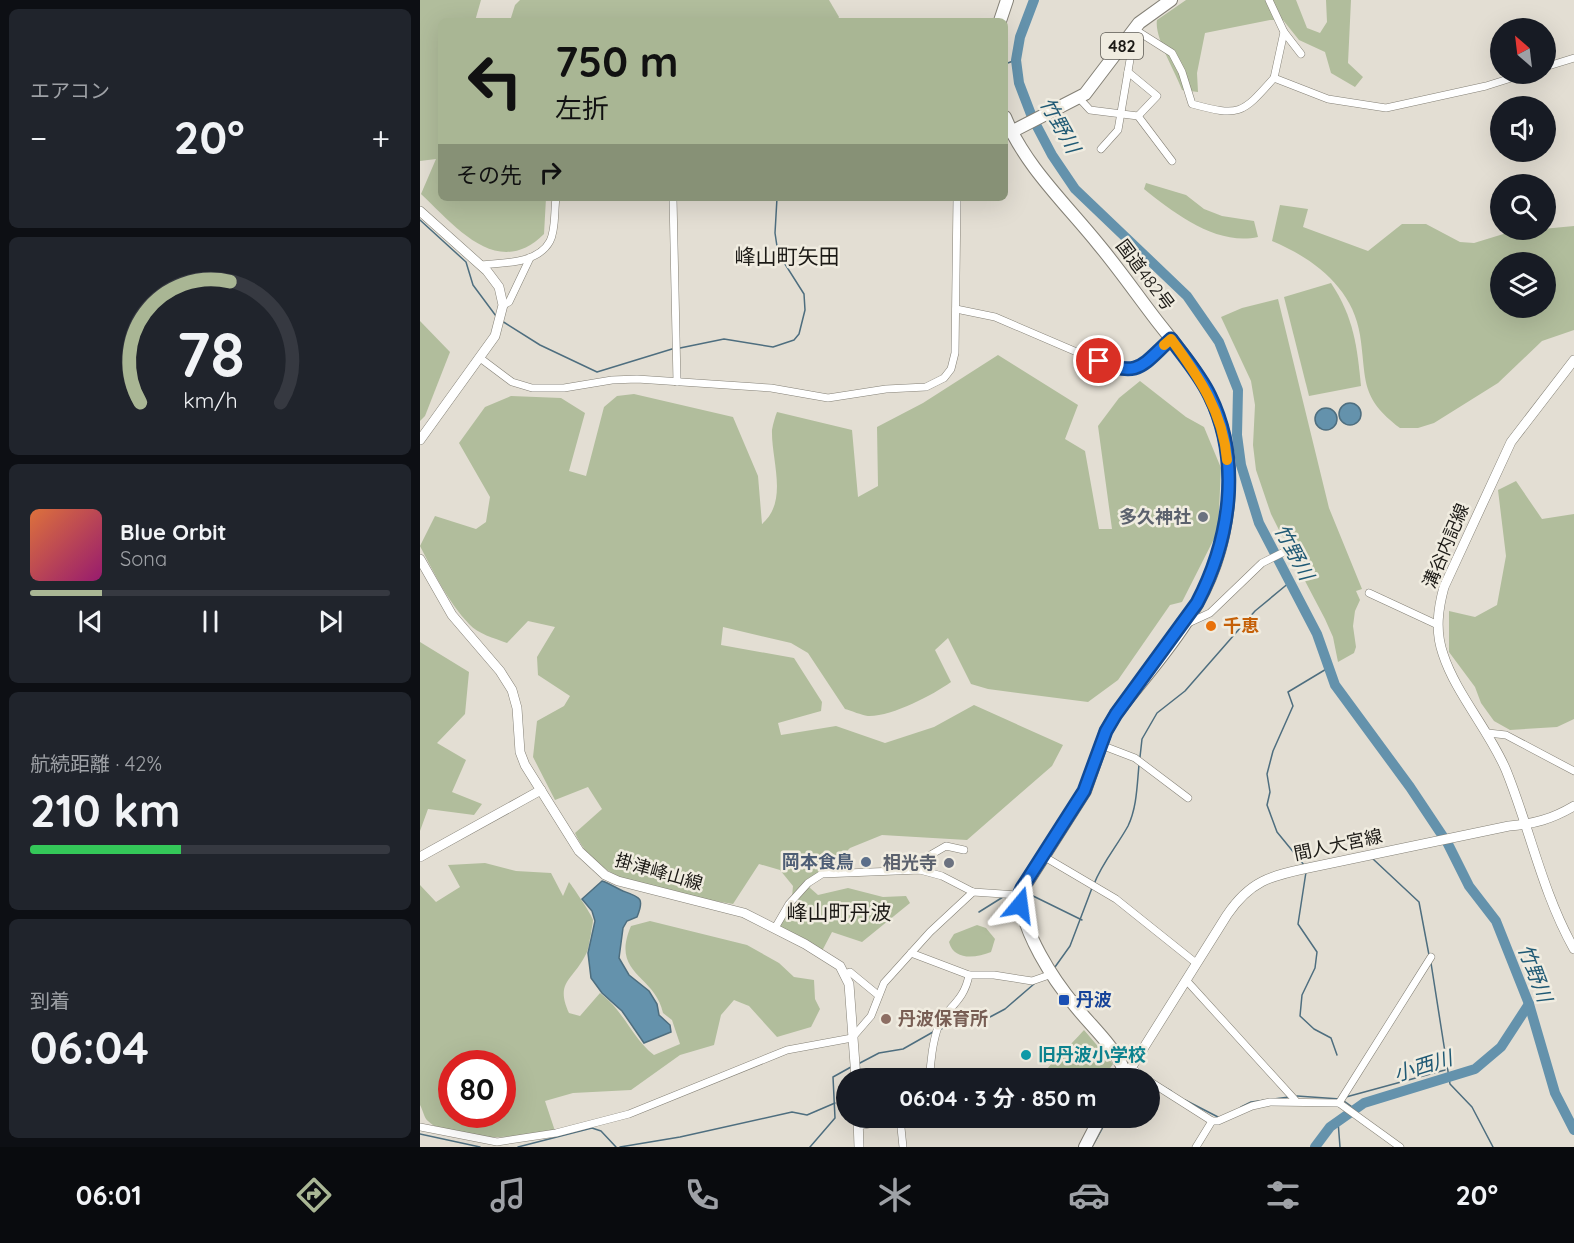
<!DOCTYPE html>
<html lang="ja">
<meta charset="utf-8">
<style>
:root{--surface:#171b24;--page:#20242c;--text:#f1f3f6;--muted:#9ea1a6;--line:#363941;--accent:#a9b694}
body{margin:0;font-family:Quicksand,"Noto Sans JP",sans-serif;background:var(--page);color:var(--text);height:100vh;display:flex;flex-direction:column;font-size:22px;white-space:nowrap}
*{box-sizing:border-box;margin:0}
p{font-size:20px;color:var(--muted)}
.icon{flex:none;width:33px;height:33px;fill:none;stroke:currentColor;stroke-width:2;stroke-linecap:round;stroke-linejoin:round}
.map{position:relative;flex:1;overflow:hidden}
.side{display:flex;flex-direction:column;gap:9px;padding:9px;background:#0d0f14;width:420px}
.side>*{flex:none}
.guide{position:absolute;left:18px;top:18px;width:570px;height:183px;border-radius:9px;box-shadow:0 6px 24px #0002;background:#a9b694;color:#111;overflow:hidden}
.needle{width:39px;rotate:332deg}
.fabs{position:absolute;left:1070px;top:18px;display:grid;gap:12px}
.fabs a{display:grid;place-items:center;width:66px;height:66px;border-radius:50%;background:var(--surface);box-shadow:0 6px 24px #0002;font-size:30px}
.speed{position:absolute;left:18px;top:1050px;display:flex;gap:12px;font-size:30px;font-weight:700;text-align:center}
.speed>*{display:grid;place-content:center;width:78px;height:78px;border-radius:50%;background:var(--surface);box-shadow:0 6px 24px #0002;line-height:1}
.speed .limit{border:9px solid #d22;background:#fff;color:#111}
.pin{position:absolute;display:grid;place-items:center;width:51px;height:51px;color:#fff;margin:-26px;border:3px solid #fff;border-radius:50%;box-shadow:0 2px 6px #0007}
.me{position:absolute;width:66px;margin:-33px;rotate:16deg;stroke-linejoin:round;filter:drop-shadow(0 0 4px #0008)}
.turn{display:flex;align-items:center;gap:21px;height:126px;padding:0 18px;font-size:27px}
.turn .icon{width:78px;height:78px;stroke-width:2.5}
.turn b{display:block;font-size:42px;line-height:51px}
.then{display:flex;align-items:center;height:57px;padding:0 18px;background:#0003;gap:12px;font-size:22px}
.big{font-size:45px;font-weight:700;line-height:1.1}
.side .card{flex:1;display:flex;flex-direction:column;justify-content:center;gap:9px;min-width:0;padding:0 21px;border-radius:9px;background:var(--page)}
.side .dial{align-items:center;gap:0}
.dial svg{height:156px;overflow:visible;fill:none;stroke:var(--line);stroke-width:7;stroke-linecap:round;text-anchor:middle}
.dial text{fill:var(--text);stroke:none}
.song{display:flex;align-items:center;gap:18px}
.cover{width:72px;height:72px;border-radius:9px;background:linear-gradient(135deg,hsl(20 70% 55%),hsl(320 70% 35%))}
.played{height:6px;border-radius:3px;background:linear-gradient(90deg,var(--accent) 20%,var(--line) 20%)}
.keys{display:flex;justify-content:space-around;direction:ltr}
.heat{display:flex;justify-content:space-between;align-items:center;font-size:33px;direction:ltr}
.charge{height:9px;border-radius:4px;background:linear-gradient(90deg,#34c759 42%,var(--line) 0)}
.trip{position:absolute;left:416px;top:1068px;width:324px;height:60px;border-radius:30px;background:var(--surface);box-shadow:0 6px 24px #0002;font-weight:700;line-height:60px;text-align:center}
.menu{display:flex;height:96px;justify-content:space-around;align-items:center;background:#090b0e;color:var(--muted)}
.menu .icon{width:42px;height:42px}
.menu .current{color:var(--accent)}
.menu b{font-size:27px;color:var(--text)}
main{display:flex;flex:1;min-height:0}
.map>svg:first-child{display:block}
</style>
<main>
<section class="side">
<div class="card"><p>エアコン</p>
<div class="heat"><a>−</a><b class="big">20°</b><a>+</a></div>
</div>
<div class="card dial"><svg viewBox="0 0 100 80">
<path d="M14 69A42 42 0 1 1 86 69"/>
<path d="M14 69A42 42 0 0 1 60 7" stroke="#a9b694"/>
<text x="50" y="56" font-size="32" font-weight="700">78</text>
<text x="50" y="72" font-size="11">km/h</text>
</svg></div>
<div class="card">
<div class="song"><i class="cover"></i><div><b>Blue Orbit</b><p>Sona</p></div></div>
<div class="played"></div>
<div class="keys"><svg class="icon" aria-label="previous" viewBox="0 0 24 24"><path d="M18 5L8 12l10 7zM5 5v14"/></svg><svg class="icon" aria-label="pause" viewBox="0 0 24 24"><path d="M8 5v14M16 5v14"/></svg><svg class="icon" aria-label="next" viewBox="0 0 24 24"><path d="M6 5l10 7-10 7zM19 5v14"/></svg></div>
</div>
<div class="card"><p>航続距離 · 42%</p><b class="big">210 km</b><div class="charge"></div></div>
<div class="card"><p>到着</p><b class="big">06:04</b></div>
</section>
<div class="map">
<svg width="1154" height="1147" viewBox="0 0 1154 1147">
<rect width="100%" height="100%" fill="#e3ded3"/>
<g fill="#b1bd9c" fill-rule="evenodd">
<path d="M 0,0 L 61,0 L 55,21 L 21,21 L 21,198 L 126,198 L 124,234 C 78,280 36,227 1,194 L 16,159 L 0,161 Z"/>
<path d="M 100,0 L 409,0 L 419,17 L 417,21 L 90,21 L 95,5 Z"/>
<path d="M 766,0 L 876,0 L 887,28 L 900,33 L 907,22 L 906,0 L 931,0 L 928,63 L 943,77 L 935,87 L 911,73 L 905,52 L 879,40 L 863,20 L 850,20 L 785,33 L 777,73 L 778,92 L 762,90 C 755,71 734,37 737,20 Z"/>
<path d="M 726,183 L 766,195 L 784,209 L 802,216 L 834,221 L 838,237 C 797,246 755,214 724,189 Z"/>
<path d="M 860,205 L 888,209 L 883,227 L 948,251 L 982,224 L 1006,224 L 1040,242 L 1054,243 L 1090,232 L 1154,226 L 1154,330 L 1122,341 L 1078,383 L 1014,423 L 998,428 L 980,428 C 939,397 947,380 940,335 C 933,288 893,258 852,241 ZM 1080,262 L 1125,262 L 1125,308 L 1080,308 Z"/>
<path d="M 911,283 C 934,318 937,346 941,386 L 889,396 L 864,297 Z"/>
<path d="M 858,299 L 909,508 L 942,589 L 936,591 L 940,600 L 935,611 L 933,626 L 936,647 L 934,653 L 918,662 L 913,637 L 905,619 L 874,560 L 871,547 L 861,534 L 851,514 L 836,470 L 833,445 L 835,405 L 831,381 L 801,317 L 822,308 Z"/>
<path d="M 0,321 L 30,352 L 5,416 L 0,421 Z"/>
<path d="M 578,355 L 658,405 L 645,439 L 665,451 L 679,529 L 692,529 L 678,426 L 699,398 L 720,381 L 766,417 L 784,427 L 801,468 L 798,531 L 762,602 L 750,605 L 698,680 L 668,702 L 568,689 L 551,684 L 528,638 L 515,650 L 531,682 C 513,695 471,717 448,716 C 441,715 432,711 425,709 L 388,653 L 371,643 L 303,627 L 301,645 L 374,658 L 402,702 L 401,711 L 358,723 L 361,735 L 416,726 L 465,743 L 514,727 L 554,705 L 643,745 L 632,766 L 547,840 L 462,835 L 430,848 L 409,869 L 392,877 L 372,897 L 373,886 L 360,870 L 339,864 L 313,904 C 258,894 180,890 155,833 L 182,809 L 168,787 L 135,800 L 113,757 L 117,721 L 144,706 L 150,696 L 118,675 L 117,657 L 135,627 L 108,621 L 87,643 C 74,638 58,634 49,624 C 28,602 14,573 0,546 L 15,516 L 56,529 L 66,522 L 70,497 L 39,443 L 65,407 L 91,396 L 141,398 L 165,413 L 149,471 L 166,476 L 184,407 L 197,396 L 214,394 L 313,417 L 338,476 L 342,524 C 369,501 351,460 352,430 C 353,424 355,417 357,412 L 432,430 L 438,497 L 458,486 L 457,427 L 503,403 Z"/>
<path d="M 1096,481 L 1122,519 L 1154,514 L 1154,719 L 1137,727 L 1090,730 L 1074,721 L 1061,703 L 1055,687 L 1029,652 L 1029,611 L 1055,617 L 1077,605 L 1086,556 L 1078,490 Z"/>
<path d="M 0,642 L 49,672 L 45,714 L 17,743 L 46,760 L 32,792 L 62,804 L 54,815 L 8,809 L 0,831 Z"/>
<path d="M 65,863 L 96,871 L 131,873 L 143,896 L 149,882 C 153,887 172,915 173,920 C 173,924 171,930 171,934 C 169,941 169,950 165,956 C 152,981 135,982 149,1013 L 160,1016 L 180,993 C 205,1012 211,1037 234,1055 L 260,1044 L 252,1020 L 243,1013 C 235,974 190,975 211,926 L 230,921 L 327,945 L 359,963 L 374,977 L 394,980 L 395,999 L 400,1009 L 391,1027 L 357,1037 L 329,1006 L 314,1000 L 301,1015 L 294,1045 L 260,1055 L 211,1090 L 153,1093 L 125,1101 L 135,1131 C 102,1136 34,1146 8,1121 C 4,1118 3,1110 0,1105 L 0,885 L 16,902 L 40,887 L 28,865 ZM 32,1064 L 82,1064 L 82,1114 L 32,1114 Z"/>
<path d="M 389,887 L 398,895 L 428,888 L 463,897 L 486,896 L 490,903 L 442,942 L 412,932 L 402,951 L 360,929 C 357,913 379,897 389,887 Z"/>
<path d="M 557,925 L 566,928 L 575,939 L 571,952 C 556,958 534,961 529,942 L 534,934 Z"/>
<path d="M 664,1030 L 693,1064 L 683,1078 L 620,1078 C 633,1060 649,1047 664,1030 Z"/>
</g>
<g fill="#6492ac" stroke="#4e6e7f" stroke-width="1.5">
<circle cx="930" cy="414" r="11"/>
<circle cx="906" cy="419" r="11"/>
<path d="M 182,881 C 189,883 196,888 203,891 C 220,897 225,898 217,917 L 207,921 L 203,928 L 199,958 L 209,975 L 229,991 L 237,1004 L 239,1015 L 250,1025 L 251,1032 L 224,1043 L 202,1011 L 182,993 L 171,978 L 168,953 L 175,921 L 172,911 L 162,899 Z"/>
</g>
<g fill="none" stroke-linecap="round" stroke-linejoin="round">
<g stroke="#4e6e7f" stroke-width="1.5">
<path d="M 585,64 L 596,60"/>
<path d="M 0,220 L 46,262 L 53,285 L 76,316"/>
<path d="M 82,321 L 120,345 L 177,372 L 252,349"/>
<path d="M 260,348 L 304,339 L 353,347 L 374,340 L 379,334 L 385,310 L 384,294 L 358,253 L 355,233 L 357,198"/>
<path d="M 720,757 L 722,739 L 737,713 L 765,691 L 835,611 L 870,582"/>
<path d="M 953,859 L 999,902 L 1009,955"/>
<path d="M 884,865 L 857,832 L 847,805 L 850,792 L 847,774 L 853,751 L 873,706 L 868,692 L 908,668"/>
<path d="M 886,872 L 878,924 L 897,952 L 895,968 L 882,995 L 880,1016 L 894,1029 L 911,1038 L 917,1055"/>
<path d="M 674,884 C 682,863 697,846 708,826 C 717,807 717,785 719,765"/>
<path d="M 607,893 L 662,920"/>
<path d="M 559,912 L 583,897"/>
<path d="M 1011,963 L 1030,1084 L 1052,1107 L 1073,1147"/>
<path d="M 635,967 L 650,946 L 672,888"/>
<path d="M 520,1029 L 570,1017 L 585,1009 L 614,984"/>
<path d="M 438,1064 L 459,1053 L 483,1049 L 513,1032"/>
<path d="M 709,1078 L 712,1073 L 720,1078"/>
<path d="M 727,1078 L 751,1091"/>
<path d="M 877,1096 L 920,1099"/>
<path d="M 926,1097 L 1025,1070"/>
<path d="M 765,1100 L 798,1117"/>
<path d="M 924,1101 L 935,1109"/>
<path d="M 821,1107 L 831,1102 L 869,1097"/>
<path d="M 918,1121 L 920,1147"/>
<path d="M 0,1134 L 60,1147"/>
<path d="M 98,1147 L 172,1128 L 181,1131 L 196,1147"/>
<path d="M 200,1147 L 260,1137 L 372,1112 L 387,1115 L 415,1103"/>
<path d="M 390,1147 L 415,1118 L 413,1077 L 431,1067"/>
<path d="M 672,1147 L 688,1118"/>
</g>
<g stroke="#6492ac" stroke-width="10">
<path d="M 614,0 L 600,37 L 596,60 L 599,83 L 612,117 L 632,155 L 655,189 L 767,296 L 799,342 L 818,390 L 817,435 L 821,465 L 839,523 L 897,634 L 915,685 L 990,787 L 1028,844 L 1049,886 L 1076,921 L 1109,1004 L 1135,1093 L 1154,1130"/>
<path d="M 895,1147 L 910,1127 L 944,1103 L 1055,1069 L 1081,1047 L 1109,1004"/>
</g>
<g stroke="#848076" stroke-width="8">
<g id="street">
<path d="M 849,0 L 864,32 L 854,78"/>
<path d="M 714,29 L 752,53 L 762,72 L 772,104 C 820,117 822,114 854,78 L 908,99 L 966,108 L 1066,86 L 1104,74"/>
<path d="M 864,32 L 881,54"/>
<path d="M 1125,67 L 1154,58"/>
<path d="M 708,72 L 737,96 L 718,116"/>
<path d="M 659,98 L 670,110 L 718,116 L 752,161"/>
<path d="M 681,149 L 698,130 L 713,42 L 710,36"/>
<path d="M 253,198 L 257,382"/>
<path d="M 60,265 C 82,263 118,264 130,241 C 136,229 134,211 136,198"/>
<path d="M 83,305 L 89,302 L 110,258"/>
<path d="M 536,309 L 575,317 L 694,368 L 713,370 L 721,367 L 751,339"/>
<path d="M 60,358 L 92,382 L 112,388 L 144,388 L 192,380 L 217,379 L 351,388 L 408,398 L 466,389 L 506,387 L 524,378 L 531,369 L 535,353 L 537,198"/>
<path d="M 949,593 L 1018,625"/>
<path d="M 766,624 L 790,613 L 842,563 L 864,552"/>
<path d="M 1068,733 L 1086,735 L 1154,771"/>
<path d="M 681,745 L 715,758 L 768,798"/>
<path d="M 623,856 L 696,899 L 776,963"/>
<path d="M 500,870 L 500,861 L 526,846 L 544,850"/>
<path d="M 355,928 L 369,904 L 388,883 L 402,874 L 500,870 L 522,876 L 553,892 L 599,895"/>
<path d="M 491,953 L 549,975 L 574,975 L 612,981 L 632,974"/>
<path d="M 425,974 L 430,972 L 458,995"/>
<path d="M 766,980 L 876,1101"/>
<path d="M 711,1068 L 726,1078"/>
<path d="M 510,1078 C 510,1063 513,1041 518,1027 C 525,1008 544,1003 549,975"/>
<path d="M 729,1081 L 792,1121 L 798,1121 L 832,1106 L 850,1102 L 919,1103 L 980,1147"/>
<path d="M 919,1103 L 1011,957"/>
<path d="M 480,1118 L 483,1147"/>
<path d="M 438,1126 L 483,1118"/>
<path d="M 0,1127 L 77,1142 L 136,1133 L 209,1114 L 367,1050 L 432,1038 L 451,1016 L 464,983 L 510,932 L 553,892"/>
<path d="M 776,1147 L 792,1121"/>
</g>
</g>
<g stroke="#848076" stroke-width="10">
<g id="secondary">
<path d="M 0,211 L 67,271 L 79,287 L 83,305 L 75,336 L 0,440"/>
<path d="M 1154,360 L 1091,442 L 1024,587 C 1018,609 1015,631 1023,654 C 1036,694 1069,730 1086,770 C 1110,829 1122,892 1154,949"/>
<path d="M 0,559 L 32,615 L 80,671 L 92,690 L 97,708 L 100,752 L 105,765 L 159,851 L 185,875 L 198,881 L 324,913 L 385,944 L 420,966 L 429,984 L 436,1078"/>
<path d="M 0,857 L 121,790"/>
<path d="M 704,1070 L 711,1068 L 807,915 C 830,881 850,876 888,868 L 1089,826 C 1114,824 1132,819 1154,806"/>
<path d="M 438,1118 L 439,1147"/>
</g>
</g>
<g stroke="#848076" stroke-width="14">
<g id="highway">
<path d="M 580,21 L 587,0"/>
<path d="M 585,117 C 605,166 646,204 679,245 C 699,269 717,295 737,321 C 755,344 776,368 789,395 C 824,463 810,553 770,616 C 749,651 720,682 696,714 L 686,731 L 665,791 L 599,895 C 604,934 631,977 656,1007 C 673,1028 693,1045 704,1070 L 701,1078"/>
<path d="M 591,132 L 665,94 L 719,23 L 751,0"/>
<path d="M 665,1147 L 680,1118"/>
</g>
</g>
<use href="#street" stroke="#fff" stroke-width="7"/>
<use href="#secondary" stroke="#fff" stroke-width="9"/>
<use href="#highway" stroke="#fff" stroke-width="12"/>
</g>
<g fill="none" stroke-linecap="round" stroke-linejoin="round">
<g stroke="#114b97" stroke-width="15">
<path id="route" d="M 600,905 L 599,895 L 602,888 L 664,791 L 686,731 L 696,714 L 777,603 C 810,540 822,462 790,396 C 780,375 765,358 751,339 C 723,364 719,379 679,361"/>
</g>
<use href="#route" stroke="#1a73e8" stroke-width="10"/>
<path stroke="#f59e0b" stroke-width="10" d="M 744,345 L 751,339 C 779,377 803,412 807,460"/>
</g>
<g fill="#6b7280" stroke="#f0ece0" stroke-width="2">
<circle cx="783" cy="517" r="6"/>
<circle cx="529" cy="863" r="6"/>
</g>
<circle fill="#e8710a" stroke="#f0ece0" stroke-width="2" cx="791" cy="626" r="6"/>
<circle fill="#5c6f8a" stroke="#f0ece0" stroke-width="2" cx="446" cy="862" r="6"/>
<rect fill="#1a4fb4" stroke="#f0ece0" stroke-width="2" x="638" y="994" width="12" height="12" rx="3"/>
<circle fill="#8d6e63" stroke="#f0ece0" stroke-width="2" cx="466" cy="1019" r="6"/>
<circle fill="#0f9aa8" stroke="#f0ece0" stroke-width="2" cx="606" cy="1055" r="6"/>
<g text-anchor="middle" stroke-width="5" stroke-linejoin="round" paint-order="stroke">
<rect fill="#f0ece0" stroke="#5c5953" stroke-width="1.5" x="681" y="33" width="42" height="26" rx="4.5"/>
<g font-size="16" font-weight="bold" fill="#1c1a16">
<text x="702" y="52">482</text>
</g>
<g font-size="18" fill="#1c1a16" stroke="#f0ece0">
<text transform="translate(725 275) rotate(53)" y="6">国道482号</text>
<text transform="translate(1026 546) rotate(-67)" y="6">溝谷内記線</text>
<text transform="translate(918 845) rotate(-12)" y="6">間人大宮線</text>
<text transform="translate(239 872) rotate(16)" y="6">掛津峰山線</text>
</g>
<g font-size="18" font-weight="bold" fill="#5b616d" stroke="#f0ece0" text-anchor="end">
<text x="771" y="523">多久神社</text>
<text x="517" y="869">相光寺</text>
</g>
<g font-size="18" font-weight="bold" fill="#c56008" stroke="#f0ece0" text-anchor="start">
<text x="803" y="632">千恵</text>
</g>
<g font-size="18" font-weight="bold" fill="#4e5e75" stroke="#f0ece0" text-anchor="end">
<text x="434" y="868">岡本食鳥</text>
</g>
<g font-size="18" font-weight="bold" fill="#164399" stroke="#f0ece0" text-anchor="start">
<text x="656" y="1006">丹波</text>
</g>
<g font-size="18" font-weight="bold" fill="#785e54" stroke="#f0ece0" text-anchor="start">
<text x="478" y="1025">丹波保育所</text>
</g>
<g font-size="18" font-weight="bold" fill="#0d838f" stroke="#f0ece0" text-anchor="start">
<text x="618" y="1061">旧丹波小学校</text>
</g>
<g font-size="20" font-style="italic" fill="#1f5974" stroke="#f0ece0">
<text transform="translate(640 125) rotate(61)" y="7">竹野川</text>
<text transform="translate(874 552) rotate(62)" y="7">竹野川</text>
<text transform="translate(1115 973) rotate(69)" y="7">竹野川</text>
<text transform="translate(1003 1066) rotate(-17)" y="7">小西川</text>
</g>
<g font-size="21" fill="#1c1a16" stroke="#f0ece0">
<text x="367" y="264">峰山町矢田</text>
<text x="419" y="920">峰山町丹波</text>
</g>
</g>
</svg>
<div class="fabs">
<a><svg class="needle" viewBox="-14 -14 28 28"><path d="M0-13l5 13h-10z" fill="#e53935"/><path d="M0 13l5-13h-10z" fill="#9ea1a6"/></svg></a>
<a><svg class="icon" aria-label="sound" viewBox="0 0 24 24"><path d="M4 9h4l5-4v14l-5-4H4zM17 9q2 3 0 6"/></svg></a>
<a><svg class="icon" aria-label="search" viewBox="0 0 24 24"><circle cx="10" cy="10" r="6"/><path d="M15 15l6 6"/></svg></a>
<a><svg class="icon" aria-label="layers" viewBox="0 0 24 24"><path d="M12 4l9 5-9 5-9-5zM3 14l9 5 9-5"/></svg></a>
</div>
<div class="speed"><div class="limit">80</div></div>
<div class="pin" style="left:679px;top:361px;background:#d93025"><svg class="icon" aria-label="arrive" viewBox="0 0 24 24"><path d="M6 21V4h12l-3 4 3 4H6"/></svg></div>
<svg class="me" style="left:600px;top:905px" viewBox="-20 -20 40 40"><path d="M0-17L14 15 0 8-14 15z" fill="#1a73e8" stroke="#fff" stroke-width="4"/></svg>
<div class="trip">06:04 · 3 分 · 850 m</div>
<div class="guide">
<div class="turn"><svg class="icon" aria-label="left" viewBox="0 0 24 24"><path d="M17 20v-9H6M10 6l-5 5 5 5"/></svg><div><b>750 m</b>左折</div></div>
<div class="then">その先<svg class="icon" aria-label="right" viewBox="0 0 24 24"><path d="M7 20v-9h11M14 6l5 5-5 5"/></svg></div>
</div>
</div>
</main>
<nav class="menu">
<b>06:01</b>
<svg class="icon current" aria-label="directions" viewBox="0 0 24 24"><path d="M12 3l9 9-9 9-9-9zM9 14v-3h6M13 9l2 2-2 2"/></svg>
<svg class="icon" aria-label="music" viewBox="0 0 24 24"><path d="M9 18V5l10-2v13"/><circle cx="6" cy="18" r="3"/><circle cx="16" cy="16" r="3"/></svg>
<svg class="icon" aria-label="phone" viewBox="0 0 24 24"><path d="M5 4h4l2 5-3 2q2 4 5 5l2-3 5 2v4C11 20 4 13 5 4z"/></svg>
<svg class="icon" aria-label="climate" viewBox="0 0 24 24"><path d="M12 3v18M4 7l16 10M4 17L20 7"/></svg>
<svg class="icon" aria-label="car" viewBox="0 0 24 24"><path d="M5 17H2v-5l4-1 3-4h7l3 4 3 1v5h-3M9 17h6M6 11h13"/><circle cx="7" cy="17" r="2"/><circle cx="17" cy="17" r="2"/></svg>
<svg class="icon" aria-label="filters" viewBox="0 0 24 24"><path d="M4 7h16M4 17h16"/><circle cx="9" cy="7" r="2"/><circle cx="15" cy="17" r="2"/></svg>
<b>20°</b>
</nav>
